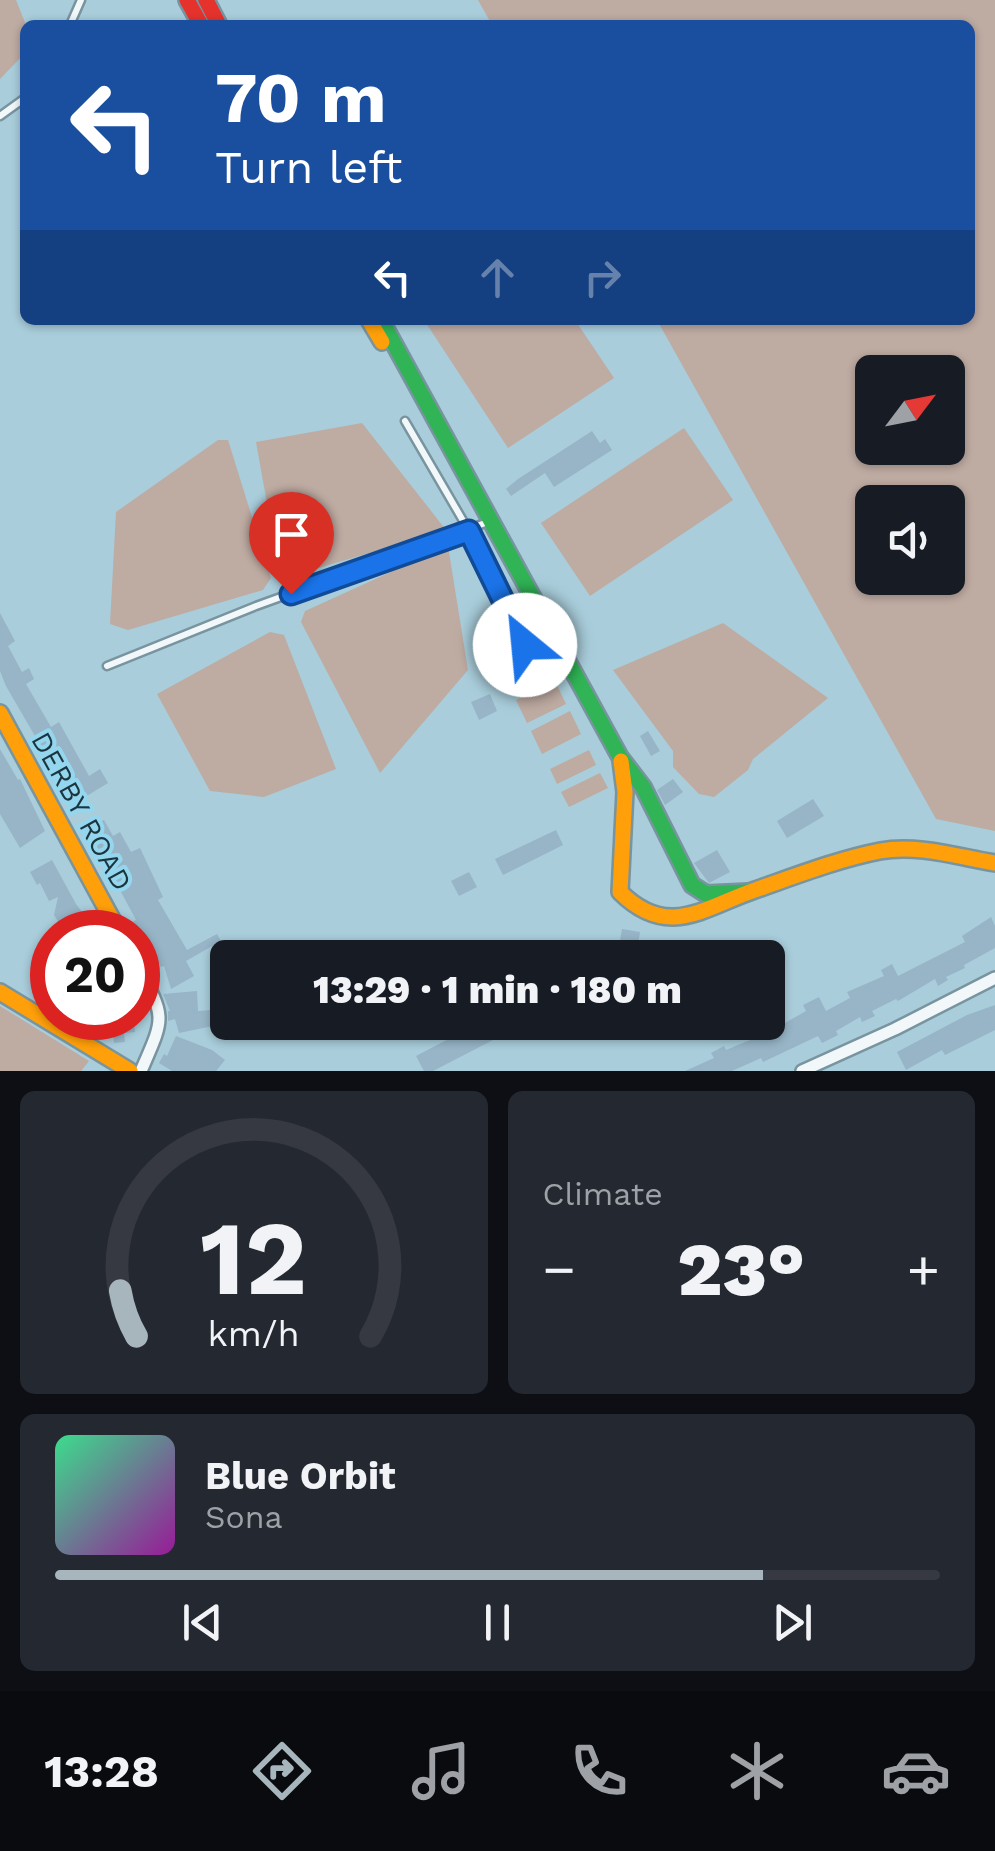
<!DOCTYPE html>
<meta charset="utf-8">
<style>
:root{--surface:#171b24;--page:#242831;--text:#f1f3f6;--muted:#9ea1a6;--line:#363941;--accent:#a7b5bc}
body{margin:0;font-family:"Work Sans",sans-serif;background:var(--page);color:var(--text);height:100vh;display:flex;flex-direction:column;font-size:38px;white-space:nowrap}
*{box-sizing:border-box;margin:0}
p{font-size:32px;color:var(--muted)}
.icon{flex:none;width:55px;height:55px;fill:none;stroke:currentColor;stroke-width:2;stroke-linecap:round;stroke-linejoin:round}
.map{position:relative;height:1071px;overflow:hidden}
.details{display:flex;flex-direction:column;gap:20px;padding:20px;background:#0d0f14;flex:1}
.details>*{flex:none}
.hud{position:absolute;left:20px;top:20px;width:955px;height:305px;border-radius:15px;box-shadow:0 2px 8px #0004;background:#1a4fa0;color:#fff;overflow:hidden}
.needle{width:65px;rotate:58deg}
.buttons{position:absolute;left:855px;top:355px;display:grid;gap:20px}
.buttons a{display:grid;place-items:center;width:110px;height:110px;border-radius:15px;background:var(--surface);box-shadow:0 2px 8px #0004;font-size:50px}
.speed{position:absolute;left:30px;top:910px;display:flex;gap:20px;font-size:50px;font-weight:700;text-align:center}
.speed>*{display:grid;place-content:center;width:130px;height:130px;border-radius:50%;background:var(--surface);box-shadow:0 2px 8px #0004;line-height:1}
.speed .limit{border:15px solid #d22;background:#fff;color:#111}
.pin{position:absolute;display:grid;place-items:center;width:85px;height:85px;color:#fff;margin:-102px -42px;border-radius:50% 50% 50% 0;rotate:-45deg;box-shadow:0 0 10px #0007}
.pin .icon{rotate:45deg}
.me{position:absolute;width:110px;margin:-55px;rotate:332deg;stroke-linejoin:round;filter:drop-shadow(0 0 8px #0008)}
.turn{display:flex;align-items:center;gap:35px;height:210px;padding:0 30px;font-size:45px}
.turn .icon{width:130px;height:130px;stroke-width:2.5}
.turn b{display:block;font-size:70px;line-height:85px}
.lanes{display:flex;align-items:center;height:95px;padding:0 30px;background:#0003;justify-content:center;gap:50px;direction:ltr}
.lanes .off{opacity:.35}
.big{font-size:75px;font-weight:800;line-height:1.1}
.details .card{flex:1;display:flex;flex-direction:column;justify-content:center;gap:15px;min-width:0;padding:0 35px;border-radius:15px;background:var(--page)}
.details .dial{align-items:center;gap:0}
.dial svg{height:260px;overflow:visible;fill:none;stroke:var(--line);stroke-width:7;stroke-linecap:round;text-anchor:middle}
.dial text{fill:var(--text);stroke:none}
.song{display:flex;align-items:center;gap:30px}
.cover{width:120px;height:120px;border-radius:15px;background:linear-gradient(135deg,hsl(150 70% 55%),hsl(300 70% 35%))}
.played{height:10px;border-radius:5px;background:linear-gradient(90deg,var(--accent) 80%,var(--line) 80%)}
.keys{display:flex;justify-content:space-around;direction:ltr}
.heat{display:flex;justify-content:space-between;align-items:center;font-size:55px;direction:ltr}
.details .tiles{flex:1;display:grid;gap:20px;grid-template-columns:1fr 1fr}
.card:last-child{grid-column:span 2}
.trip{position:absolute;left:210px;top:940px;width:575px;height:100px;border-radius:15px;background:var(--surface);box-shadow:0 2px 8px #0004;font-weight:800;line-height:100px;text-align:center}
.tabs{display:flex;height:160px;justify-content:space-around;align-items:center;background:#090b0e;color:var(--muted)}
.tabs .icon{width:70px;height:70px}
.tabs .on{color:var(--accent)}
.tabs b{font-size:45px;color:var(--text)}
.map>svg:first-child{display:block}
</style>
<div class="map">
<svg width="995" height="1071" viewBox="0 0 995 1071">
<rect width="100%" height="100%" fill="#a9cddb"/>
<g fill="#beaba2" fill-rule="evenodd">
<path d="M 0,0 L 16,0 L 26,25 L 25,53 L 0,79 Z"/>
<path d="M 478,0 L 995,0 L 995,831 L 936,819 L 657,320 L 970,320 L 970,25 L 492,25 ZM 948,372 L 948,448 L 872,448 L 872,372 ZM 872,502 L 948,502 L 948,578 L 872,578 Z"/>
<path d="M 424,320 L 575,320 L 614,378 L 508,448 Z"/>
<path d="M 362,423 L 446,530 L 292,576 L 278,565 L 256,442 Z"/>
<path d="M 684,428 L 733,500 L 590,596 L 541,523 Z"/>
<path d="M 218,440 L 228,440 L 271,578 L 263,590 L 128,630 L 110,624 L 116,512 Z"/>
<path d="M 448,546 L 468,670 L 380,773 L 301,622 L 305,611 Z"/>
<path d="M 723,623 L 828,698 L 753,759 L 748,770 L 714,797 L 699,794 L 673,767 L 673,751 L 613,670 Z"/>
<path d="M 270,632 L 284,635 L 336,769 L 264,797 L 210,791 L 157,694 Z"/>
<path d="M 555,681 L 566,704 L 527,723 L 516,700 Z"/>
<path d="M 570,711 L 581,734 L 542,754 L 531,731 Z"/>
<path d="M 589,750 L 596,765 L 557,784 L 550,769 Z"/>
<path d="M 600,773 L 608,788 L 569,807 L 561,792 Z"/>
<path d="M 0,1006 L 89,1061 L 81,1071 L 0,1071 Z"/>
</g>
<g fill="#97b5c7">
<path d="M 592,431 L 600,443 L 605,439 L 612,450 L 554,487 L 545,473 L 511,496 L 506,489 L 518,479 Z"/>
<path d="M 0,613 L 15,641 L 8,646 L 22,672 L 29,668 L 34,679 L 26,684 L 51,727 L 59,722 L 89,776 L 100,769 L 108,783 L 77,802 L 67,786 L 65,788 L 6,686 L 0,671 Z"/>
<path d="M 490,694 L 497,711 L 479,720 L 471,702 Z"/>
<path d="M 648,731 L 660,751 L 651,756 L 640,736 Z"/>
<path d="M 0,749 L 18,780 L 20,779 L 45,831 L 20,848 L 0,814 Z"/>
<path d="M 673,779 L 683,792 L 665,805 L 657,790 Z"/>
<path d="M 813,799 L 824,816 L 787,838 L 777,821 Z"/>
<path d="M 104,820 L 113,836 L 120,832 L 131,852 L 140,848 L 163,897 L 158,900 L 187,950 L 217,934 L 221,941 L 186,961 L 194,976 L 171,989 L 164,966 L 161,967 L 152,951 L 147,954 L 140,942 L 130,923 L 136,920 L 113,877 L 106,881 L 103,874 L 104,866 L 87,829 Z"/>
<path d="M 556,830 L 563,845 L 503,875 L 495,859 Z"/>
<path d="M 717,850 L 730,872 L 709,883 L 694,863 Z"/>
<path d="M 52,860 L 76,904 L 85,916 L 88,914 L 99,932 L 65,932 L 54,915 L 58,897 L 49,901 L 40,883 L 37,885 L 30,872 Z"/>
<path d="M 469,872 L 477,887 L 459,896 L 451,881 Z"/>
<path d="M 991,917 L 995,926 L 995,948 L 964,965 L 965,968 L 946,977 L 948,980 L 938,986 L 935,979 L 898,1001 L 896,999 L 872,1011 L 875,1016 L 862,1022 L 860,1017 L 836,1031 L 838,1035 L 822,1043 L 818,1036 L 763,1062 L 761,1058 L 732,1071 L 685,1071 L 714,1058 L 711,1053 L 724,1046 L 726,1050 L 750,1040 L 743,1027 L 752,1022 L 760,1022 L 763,1026 L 783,1017 L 785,1023 L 806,1011 L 803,1005 L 819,997 L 826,1011 L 850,998 L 847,992 L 884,976 L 881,970 L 892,964 L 898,976 L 965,942 L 962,936 Z"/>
<path d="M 622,929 L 640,932 L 636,958 L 617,958 Z"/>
<path d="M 197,991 L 198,1011 L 211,1010 L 213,1026 L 179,1033 L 175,1019 L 168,1021 L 168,1011 L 170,1011 L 163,994 Z"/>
<path d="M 995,1005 L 995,1030 L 945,1055 L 942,1050 L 906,1070 L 897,1052 L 967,1015 Z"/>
<path d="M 134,1021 L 135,1032 L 124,1033 L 125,1042 L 114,1043 L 112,1023 Z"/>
<path d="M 481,1022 L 528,1022 L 433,1071 L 424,1071 L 416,1056 Z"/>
<path d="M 176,1036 L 212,1050 L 225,1060 L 216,1071 L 172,1071 L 159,1063 L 164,1054 L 167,1056 Z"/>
</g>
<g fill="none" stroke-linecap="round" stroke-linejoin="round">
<g stroke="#78949f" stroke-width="11">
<g id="lane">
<path d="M 70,25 L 81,0"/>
<path d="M 0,116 L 25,98"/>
<path d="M 405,421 L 469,531 L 515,629 L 535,658 L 547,665 L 566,663"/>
<path d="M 107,666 L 256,606 L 488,522"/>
</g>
</g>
<g stroke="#78949f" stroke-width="16">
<g id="street">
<path d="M 138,966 C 166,1019 165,1016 141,1071"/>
<path d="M 802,1071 L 895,1029 L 995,978"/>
</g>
</g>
<g stroke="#78949f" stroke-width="20">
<path id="fast" d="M 381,320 L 620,757 L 643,787 L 692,885 L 706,894 L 749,892"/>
</g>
<g stroke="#78949f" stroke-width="20">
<g id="slow">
<path d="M 369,320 L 382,342"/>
<path d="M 0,713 L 119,932"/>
<path d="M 621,761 L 625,792 L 620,892 C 668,940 705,907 755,890 C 795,876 839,859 880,851 C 918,844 958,857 995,863"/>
<path d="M 0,992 L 130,1071"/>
</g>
</g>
<g stroke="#78949f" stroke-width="20">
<g id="jam">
<path d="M 187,0 L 201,25"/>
<path d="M 206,0 L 219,25"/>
</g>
</g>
<use href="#lane" stroke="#f2f8fa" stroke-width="6"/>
<use href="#street" stroke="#f2f8fa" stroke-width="11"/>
<use href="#fast" stroke="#30b455" stroke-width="15"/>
<use href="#slow" stroke="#ff9f0a" stroke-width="15"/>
<use href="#jam" stroke="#e5322d" stroke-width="15"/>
</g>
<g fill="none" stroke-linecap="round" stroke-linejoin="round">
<g stroke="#114b97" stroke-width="25">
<path id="route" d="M 291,594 L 469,531 L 525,645"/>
</g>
<use href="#route" stroke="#1a73e8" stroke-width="18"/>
</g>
<g text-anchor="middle" stroke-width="8" stroke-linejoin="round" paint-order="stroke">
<g font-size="28" fill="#1b353f" stroke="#95d6ef">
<text transform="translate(82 811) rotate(61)" y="10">DERBY ROAD</text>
</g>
</g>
</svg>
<div class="buttons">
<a><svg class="needle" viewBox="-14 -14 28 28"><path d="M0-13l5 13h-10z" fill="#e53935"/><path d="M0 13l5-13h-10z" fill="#9ea1a6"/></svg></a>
<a><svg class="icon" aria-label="sound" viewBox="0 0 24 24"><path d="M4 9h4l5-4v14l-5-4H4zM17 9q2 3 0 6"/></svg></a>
</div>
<div class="speed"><div class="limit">20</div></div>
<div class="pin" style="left:291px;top:594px;background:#d93025"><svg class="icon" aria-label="arrive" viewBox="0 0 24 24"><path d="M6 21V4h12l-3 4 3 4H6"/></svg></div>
<svg class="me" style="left:525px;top:645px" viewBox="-20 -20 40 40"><circle r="19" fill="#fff"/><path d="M0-13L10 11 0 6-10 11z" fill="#1a73e8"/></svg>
<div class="trip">13:29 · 1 min · 180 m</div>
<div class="hud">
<div class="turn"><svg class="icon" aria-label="left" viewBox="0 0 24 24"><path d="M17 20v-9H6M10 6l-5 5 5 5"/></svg><div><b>70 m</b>Turn left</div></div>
<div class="lanes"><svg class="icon" aria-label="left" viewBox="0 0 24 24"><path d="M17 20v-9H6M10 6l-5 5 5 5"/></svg><svg class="icon off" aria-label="ahead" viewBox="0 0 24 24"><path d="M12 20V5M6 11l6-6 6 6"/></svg><svg class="icon off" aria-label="right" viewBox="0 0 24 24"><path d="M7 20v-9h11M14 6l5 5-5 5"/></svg></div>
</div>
</div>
<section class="details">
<div class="tiles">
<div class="card dial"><svg viewBox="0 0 100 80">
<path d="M14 69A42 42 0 1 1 86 69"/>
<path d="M14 69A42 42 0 0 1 9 55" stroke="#a7b5bc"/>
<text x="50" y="56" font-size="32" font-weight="700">12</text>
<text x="50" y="72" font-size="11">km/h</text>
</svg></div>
<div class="card"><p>Climate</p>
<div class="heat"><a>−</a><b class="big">23°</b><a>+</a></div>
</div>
<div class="card">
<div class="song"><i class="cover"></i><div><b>Blue Orbit</b><p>Sona</p></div></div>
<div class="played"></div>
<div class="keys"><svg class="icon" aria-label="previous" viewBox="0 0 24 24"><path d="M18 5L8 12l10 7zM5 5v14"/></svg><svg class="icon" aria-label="pause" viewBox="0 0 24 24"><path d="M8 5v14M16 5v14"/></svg><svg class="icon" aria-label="next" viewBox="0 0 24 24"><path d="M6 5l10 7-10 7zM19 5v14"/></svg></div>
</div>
</div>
</section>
<nav class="tabs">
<b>13:28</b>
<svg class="icon on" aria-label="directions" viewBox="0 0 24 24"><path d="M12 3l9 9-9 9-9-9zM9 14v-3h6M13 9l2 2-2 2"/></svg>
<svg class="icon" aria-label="music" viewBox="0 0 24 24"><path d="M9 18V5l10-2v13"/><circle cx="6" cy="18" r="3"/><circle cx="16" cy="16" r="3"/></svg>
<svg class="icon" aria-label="phone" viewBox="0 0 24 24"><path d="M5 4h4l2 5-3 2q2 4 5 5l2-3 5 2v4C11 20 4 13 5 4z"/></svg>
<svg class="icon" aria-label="climate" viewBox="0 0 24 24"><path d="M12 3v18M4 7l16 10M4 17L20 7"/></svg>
<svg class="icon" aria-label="car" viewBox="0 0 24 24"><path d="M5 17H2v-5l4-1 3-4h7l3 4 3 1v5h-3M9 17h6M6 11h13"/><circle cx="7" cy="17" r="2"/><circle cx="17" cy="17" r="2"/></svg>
</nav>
